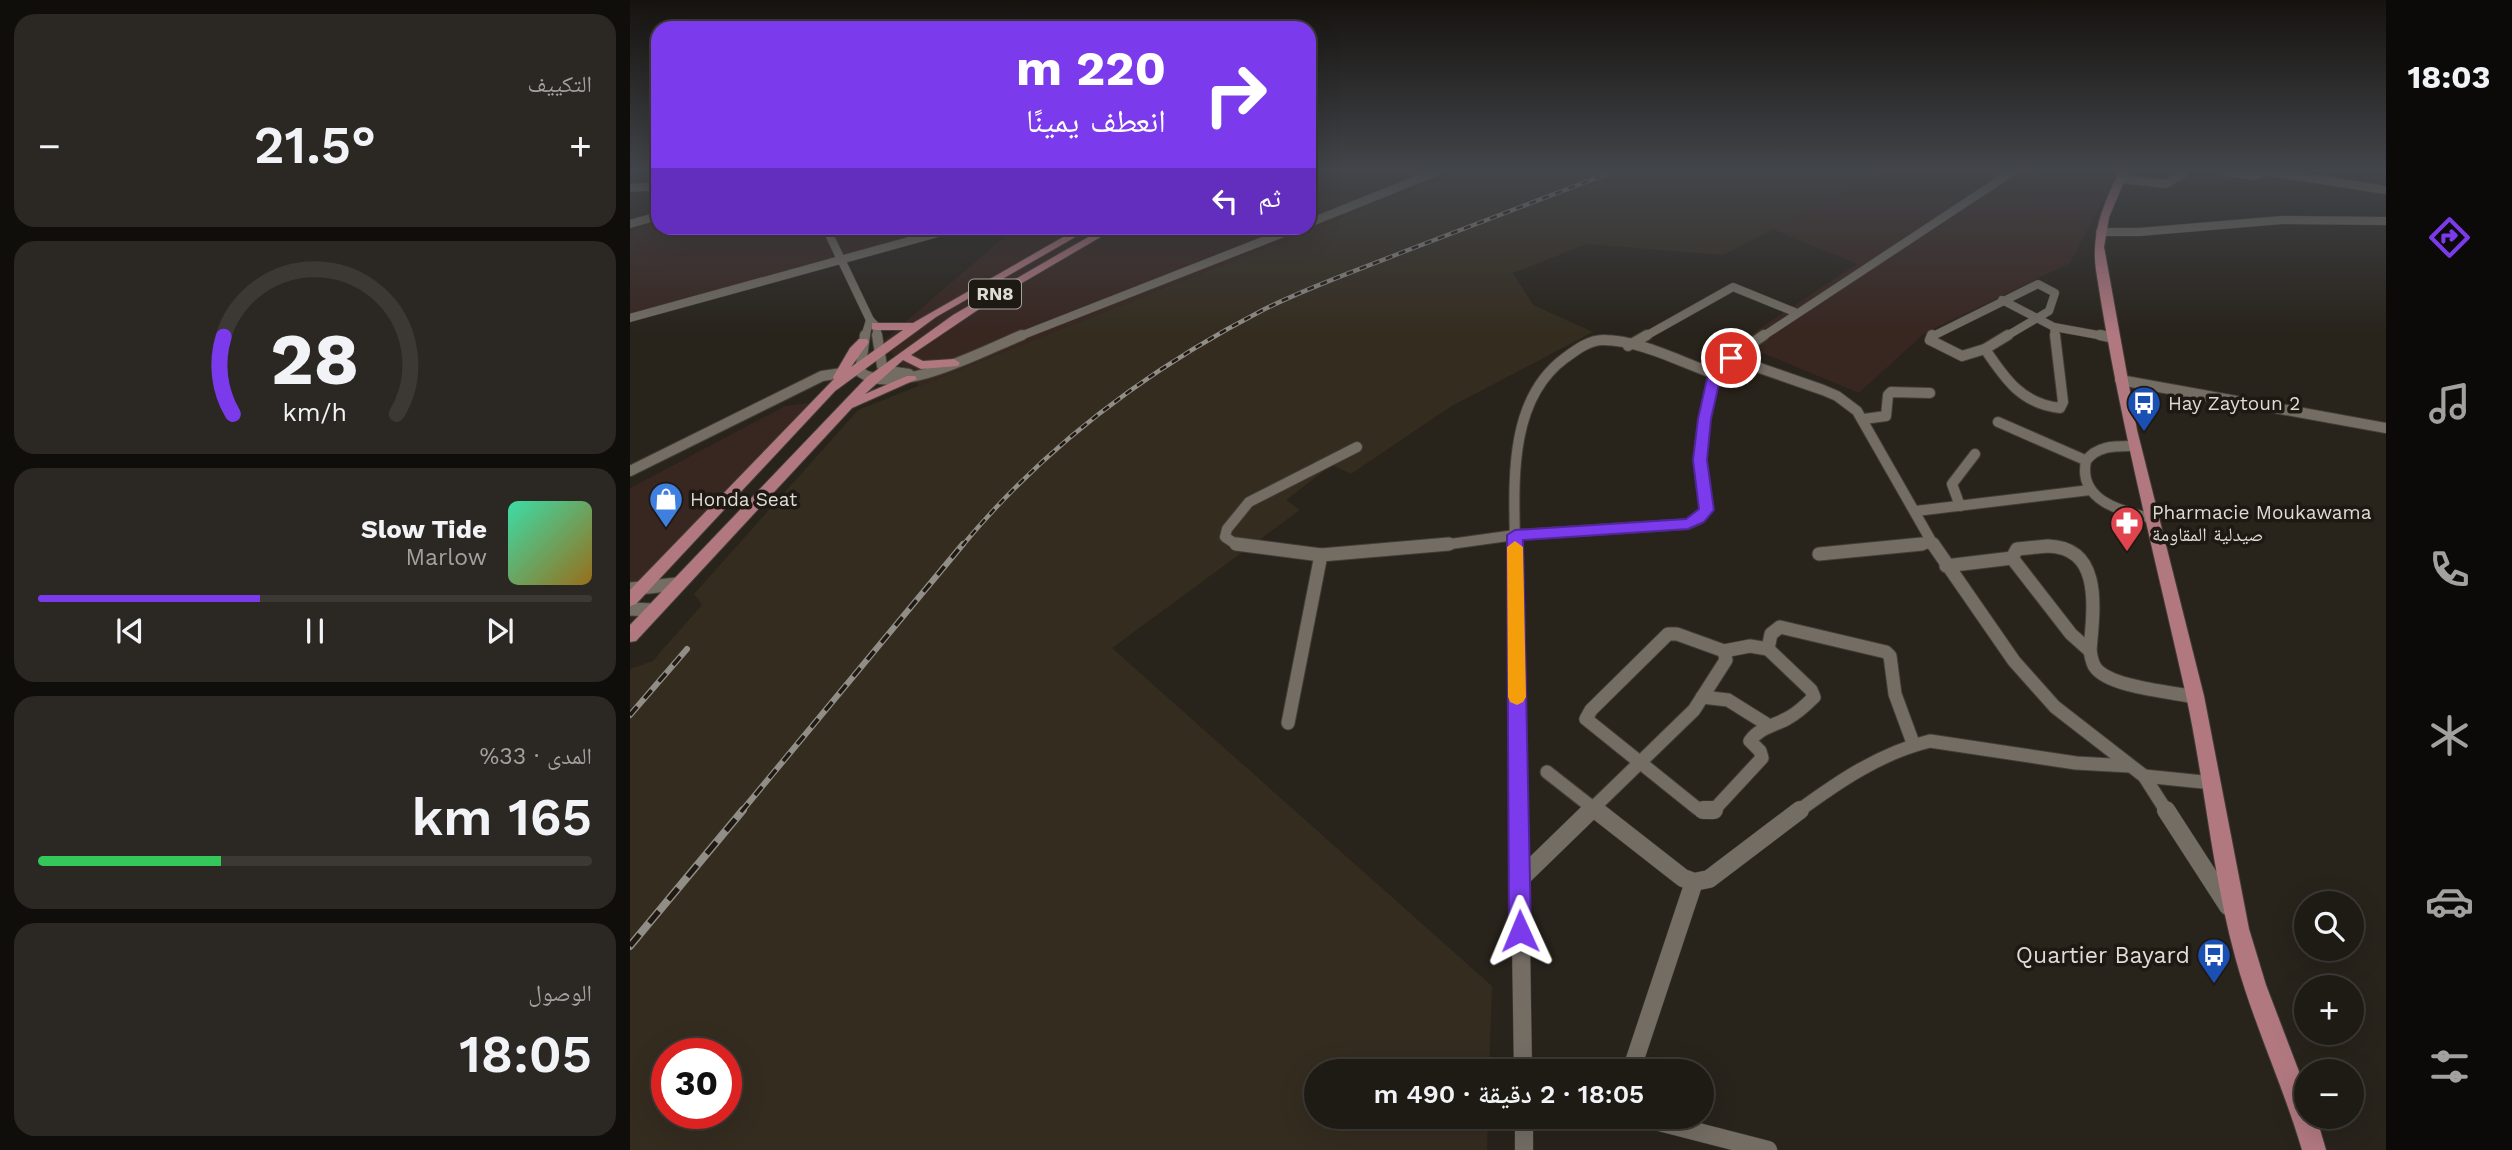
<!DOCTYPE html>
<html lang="ar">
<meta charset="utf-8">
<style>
:root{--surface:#1e1a14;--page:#2b2722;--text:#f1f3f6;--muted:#a1a1a0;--line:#3c3834;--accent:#7c3aed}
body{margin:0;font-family:"Work Sans","Noto Naskh Arabic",sans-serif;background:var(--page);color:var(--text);direction:rtl;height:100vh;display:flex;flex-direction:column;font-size:26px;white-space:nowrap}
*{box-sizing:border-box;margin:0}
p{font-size:23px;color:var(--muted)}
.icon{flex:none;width:38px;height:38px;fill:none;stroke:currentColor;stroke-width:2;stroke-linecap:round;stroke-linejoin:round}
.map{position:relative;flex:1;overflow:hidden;direction:ltr}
.drawer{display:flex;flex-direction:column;gap:14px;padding:14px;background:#100e0b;width:630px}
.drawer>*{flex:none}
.banner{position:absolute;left:21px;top:21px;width:665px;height:214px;border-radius:21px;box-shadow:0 7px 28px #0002,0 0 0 2px var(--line);direction:rtl;background:#7c3aed;color:#fff;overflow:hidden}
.tools{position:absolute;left:1664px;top:891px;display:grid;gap:14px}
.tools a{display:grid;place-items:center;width:70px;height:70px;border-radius:50%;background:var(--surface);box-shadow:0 7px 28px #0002,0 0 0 2px var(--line);font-size:35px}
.speed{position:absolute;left:21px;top:1038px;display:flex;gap:14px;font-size:35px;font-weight:700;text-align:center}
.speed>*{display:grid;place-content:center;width:91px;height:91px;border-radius:50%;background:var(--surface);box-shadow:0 7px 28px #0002,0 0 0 2px var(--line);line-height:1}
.speed .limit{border:10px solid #d22;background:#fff;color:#111}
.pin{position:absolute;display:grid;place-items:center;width:60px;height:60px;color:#fff;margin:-30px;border:4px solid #fff;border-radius:50%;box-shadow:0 2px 7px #0007}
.me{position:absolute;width:77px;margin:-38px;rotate:359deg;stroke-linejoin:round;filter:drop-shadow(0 0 5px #0008)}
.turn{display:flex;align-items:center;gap:24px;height:147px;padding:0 35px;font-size:32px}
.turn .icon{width:91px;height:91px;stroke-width:2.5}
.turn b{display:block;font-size:49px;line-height:60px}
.then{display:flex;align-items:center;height:66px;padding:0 35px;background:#0003;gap:14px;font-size:26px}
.big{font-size:52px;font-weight:600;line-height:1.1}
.drawer .widget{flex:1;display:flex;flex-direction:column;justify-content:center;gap:10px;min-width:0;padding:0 24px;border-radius:21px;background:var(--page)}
.drawer .dial{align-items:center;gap:0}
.dial svg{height:182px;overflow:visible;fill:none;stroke:var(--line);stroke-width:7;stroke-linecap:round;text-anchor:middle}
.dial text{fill:var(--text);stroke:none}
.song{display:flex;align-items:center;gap:21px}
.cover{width:84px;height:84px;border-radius:10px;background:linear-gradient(135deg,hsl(160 70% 55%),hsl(40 70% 35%))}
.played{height:7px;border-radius:4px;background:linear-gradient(90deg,var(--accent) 40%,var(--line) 40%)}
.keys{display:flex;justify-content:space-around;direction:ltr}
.heat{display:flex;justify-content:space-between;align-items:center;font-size:38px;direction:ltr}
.charge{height:10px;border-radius:5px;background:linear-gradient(90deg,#34c759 33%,var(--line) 0)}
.trip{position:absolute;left:674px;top:1059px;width:410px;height:70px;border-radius:35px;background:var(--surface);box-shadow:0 7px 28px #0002,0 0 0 2px var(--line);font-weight:600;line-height:70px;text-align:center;direction:rtl}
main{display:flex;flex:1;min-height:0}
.dock{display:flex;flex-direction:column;width:126px;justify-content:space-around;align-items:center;background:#0c0a08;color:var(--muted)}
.dock .icon{width:49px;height:49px}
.dock .selected{color:var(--accent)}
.dock b{font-size:32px;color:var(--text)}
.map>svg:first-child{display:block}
</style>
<main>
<nav class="dock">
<b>18:03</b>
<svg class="icon selected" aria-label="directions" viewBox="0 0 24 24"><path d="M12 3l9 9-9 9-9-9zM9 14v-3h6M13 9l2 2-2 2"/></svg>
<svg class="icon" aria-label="music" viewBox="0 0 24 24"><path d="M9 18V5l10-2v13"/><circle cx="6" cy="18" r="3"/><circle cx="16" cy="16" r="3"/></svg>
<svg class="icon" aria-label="phone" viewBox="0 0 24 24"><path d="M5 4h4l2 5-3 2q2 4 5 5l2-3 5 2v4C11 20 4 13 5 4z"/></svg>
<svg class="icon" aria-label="climate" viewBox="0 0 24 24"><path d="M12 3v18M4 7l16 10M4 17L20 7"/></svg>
<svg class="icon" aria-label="car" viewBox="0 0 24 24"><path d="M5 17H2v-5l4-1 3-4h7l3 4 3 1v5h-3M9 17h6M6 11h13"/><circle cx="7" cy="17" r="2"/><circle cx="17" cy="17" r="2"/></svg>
<svg class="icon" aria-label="filters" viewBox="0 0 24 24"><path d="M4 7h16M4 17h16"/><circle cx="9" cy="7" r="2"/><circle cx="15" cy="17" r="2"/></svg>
</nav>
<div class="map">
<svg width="1756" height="1150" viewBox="0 0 1756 1150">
<rect width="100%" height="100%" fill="#28231b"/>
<path fill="#342c1f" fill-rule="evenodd" d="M 823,173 L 1251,173 L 1093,255 L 957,244 L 883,273 L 903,305 L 963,332 L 820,407 L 721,474 L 702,465 L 656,500 L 670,510 L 482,648 L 862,986 L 859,1071 L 686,1071 L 686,1116 L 858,1117 L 857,1150 L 0,1150 L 0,669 L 23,661 L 34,648 L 72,605 L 64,594 L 228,410 ZM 37,1054 L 96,1054 L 96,1113 L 37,1113 Z"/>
<g fill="#382620">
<path d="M 679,173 L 823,173 L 289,386 L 252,342 L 385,228 L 679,228 Z"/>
<path d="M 1251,173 L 1487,173 L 1440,263 L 1295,333 L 1229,393 L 1108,343 L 1227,264 L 1142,229 Z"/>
<path d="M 28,221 L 28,228 L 319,228 L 0,315 L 0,230 Z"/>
<path d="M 195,401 L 0,604 L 0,488 L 155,406 Z"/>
</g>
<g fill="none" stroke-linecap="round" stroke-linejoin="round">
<g stroke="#423e38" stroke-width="9">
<g id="minor-far3">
<path d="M 1597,172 L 1624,176 L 1637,172"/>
<path d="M 1641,172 L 1756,190"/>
<path d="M 1491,179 L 1536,184 L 1556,172"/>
<path d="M 0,188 L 28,186"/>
<path d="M 679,223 L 806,172"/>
<path d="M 0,224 L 28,216"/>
<path d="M 196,228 L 240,320 L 246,326 L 248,337"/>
<path d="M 1470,232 L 1509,232 L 1652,220 L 1756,221"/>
<path d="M 1372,300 L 1424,327 L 1479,337"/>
<path d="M 0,318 L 326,228"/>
<path d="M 1424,327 L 1425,337"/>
<path d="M 235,337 L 240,320"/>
<path d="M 388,337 L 666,228"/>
<path d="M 1014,337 L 1103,287 L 1167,313"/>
<path d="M 1132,337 L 1382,172"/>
<path d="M 1301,337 L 1408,284 L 1425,293 L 1419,311 L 1375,337"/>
</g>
</g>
<g stroke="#423e38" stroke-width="12">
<g id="minor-far2">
<path d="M 235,335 L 230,372 C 266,398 353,351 392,335"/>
<path d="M 247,335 L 252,366 L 259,371 L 279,374"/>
<path d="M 1302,335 L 1300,340 L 1332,356 L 1355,349 L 1378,335"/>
<path d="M 1470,335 L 1484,338"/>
<path d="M 998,346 L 1017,335"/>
<path d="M 1355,349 C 1375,379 1392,404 1430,408 L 1433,402 L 1425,335"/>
<path d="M 1101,358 L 1193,390 L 1207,396 L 1227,411 L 1304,546"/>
<path d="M 1490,380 L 1756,428"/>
<path d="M 1234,419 L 1256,416 L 1258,395 L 1261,392 L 1300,393"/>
<path d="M 1368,422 L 1455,460"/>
<path d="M 1504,446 C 1486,446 1467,445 1456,461 C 1448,500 1490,511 1520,518"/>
<path d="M 0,471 L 192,376 L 212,373"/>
<path d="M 1330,506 L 1322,484 L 1345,454"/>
<path d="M 1286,511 L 1460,490"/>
<path d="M 614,546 L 607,545 L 595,537 L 597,529 L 619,502 L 727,447"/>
<path d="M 806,546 L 885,535 L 1058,524 L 1069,519 L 1076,510 L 1070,460 L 1074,419 L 1085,374 L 1101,358 L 1134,335"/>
<path d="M 885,546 C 884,482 878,400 935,358 C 946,350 959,340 973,340 C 1010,340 1050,362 1085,374"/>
<path d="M 1274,546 L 1304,543"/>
</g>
</g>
<g stroke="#423e38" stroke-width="15">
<g id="minor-far1">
<path d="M 606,544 L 691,555"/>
<path d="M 885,544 L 889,812"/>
<path d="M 1303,544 L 1384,661 L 1425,707 L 1514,776 L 1537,812"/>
<path d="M 1418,546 C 1474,548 1463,611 1460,651 L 1441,634 L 1382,558 L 1387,549 Z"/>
<path d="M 1189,554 L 1292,544"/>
<path d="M 1316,566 L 1382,558"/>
<path d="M 0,589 L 47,584"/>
<path d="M 0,609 L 23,610"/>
<path d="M 1138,649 L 1141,634 L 1150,627 L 1256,652 L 1260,656 L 1265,694 L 1283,743"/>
<path d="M 1460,651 C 1461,656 1462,663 1465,667 C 1478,687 1541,692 1565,697"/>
<path d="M 1072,697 L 1098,700 L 1138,725"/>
<path d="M 658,723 L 691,555 L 819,544"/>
<path d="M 917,772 L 968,812"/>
<path d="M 1514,776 L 1583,783"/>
<path d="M 959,812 L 1064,710 L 1096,660 L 1094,651"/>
<path d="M 1081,812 L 1068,809 L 956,719 L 961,710 L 1038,634 L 1047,634 L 1094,651 L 1120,646 L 1138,649"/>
<path d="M 1082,812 L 1132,758 L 1130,751 L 1120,741 C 1130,727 1144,726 1158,718 C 1168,713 1176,705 1184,697 L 1181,690 L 1138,649"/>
<path d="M 1167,812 C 1208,782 1250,753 1300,741 L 1446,763 L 1500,766"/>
</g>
</g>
<g stroke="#423e38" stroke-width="19">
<g id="minor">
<path d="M 889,810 L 893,1071"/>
<path d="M 966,810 L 1053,878 L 1064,882 L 1079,879 L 1170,810"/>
<path d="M 1073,810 L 1084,810"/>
<path d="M 1536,810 L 1598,906"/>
<path d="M 889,880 L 961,810"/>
<path d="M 1001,1071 L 1064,882"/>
<path d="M 894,1116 L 894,1150"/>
<path d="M 1006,1116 L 1138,1150"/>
</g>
</g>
<g stroke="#423e38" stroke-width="2">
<g id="major">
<path d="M 1489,172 L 1498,172 L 1479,217 L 1474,247 L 1507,430 L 1574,696 L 1619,929 L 1636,985 L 1676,1090 L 1676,1116 L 1686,1116 L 1696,1150 L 1672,1150 C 1653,1085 1624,1025 1606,960 C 1582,873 1575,783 1556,695 C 1524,553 1488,414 1466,270 C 1461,233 1473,205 1489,172 Z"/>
<path d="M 449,228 L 461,228 L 306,317 L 205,391 L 6,604 L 0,606 L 0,590 L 204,379 L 203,377 L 220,348 L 229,339 L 237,339 L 239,342 L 221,367 L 273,330 L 246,330 L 242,329 L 242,323 L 283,323 Z"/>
<path d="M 474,228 L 486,228 L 361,301 L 281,355 L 293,361 L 324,359 L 330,363 L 328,366 L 291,369 L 273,360 L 235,394 L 277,376 L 285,376 L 287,379 L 222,408 L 6,641 L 0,642 L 0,625 L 237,377 L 323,315 Z"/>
</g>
</g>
<use href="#minor-far3" stroke="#736d64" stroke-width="8"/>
<use href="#minor-far2" stroke="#736d64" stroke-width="10"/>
<use href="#minor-far1" stroke="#736d64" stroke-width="13"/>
<use href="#minor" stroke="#736d64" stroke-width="18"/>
<use href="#major" fill="#b17880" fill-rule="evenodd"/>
<g stroke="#918d87" stroke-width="4.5">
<path id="rail-far2" d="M 332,546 C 414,447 517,370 631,311 C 676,288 726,271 773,252 C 843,225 912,199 982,172"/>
</g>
<g stroke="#918d87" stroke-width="6">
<g id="rail-far1">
<path d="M 0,715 L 57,649"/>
<path d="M 111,812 L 333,544"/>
</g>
</g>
<g stroke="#918d87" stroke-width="8">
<path id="rail" d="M 0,946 L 113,810"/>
</g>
<use href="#rail-far2" stroke="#1e1912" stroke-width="2.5" stroke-dasharray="7" stroke-linecap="butt"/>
<use href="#rail-far1" stroke="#1e1912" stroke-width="3.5" stroke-dasharray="11" stroke-linecap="butt"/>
<use href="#rail" stroke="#1e1912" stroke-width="5" stroke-dasharray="15" stroke-linecap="butt"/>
</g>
<linearGradient id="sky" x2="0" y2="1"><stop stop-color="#16130f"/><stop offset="0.51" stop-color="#42454a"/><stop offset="1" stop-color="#42454a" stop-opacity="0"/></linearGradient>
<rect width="1756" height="334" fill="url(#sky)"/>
<path fill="#7c3aed" stroke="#51269a" stroke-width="2" d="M 1101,355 L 1108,358 L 1091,375 L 1081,419 L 1077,460 L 1084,510 L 1074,522 L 1058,529 L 893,540 L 901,931 L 898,938 L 890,941 L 882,938 L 879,931 L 877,535 L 885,530 L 1056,519 L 1069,509 L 1063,460 L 1068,419 L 1078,374 Z"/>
<path fill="#f59e0b" d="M 885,541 L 893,547 L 896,697 L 893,702 L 887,705 L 880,702 L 878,697 L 877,547 Z"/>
<defs>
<g id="bus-pin" transform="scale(1.75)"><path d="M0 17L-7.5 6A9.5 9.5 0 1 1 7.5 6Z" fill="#1a4fb4" stroke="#1e1912"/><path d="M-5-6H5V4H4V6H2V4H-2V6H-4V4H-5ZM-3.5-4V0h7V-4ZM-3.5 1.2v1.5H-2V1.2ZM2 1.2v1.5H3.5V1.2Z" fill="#fff"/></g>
<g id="shop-pin" transform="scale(1.75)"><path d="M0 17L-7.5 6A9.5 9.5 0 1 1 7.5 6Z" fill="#3f7fe0" stroke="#1e1912"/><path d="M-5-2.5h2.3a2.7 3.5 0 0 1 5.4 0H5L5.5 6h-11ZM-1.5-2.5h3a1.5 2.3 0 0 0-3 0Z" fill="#fff"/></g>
<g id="pharmacy-pin" transform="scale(1.75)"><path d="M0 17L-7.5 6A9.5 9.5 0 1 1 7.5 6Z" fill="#e0444e" stroke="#1e1912"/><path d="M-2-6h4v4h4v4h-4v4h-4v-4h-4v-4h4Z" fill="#fff"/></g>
</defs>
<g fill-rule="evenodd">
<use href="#bus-pin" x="1514" y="403"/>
<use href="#shop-pin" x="36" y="499"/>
<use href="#pharmacy-pin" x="1497" y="523"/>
<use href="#bus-pin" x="1584" y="955"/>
</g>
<g text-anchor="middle" stroke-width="7" stroke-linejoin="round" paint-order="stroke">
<rect fill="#1e1912" stroke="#a5a29c" stroke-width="2" x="339" y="279.5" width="52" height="29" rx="5"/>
<g font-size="18" font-weight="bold" fill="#dfdcd7">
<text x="365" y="300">RN8</text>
</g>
<g font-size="19" fill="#dfdcd7" stroke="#1e1912" text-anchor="start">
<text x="1538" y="410">Hay Zaytoun 2</text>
<text x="60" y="506">Honda Seat</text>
<text x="1522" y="519">Pharmacie Moukawama<tspan x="1522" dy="22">صيدلية المقاومة</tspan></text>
</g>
<g font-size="23" fill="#dfdcd7" stroke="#1e1912" text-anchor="end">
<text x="1560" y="963">Quartier Bayard</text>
</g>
</g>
</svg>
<div class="tools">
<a><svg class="icon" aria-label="search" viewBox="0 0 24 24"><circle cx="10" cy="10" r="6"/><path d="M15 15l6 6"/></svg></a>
<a>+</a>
<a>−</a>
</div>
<div class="speed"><div class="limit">30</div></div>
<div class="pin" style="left:1101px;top:358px;background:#d93025"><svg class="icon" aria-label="arrive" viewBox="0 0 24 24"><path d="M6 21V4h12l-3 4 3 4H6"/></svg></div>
<svg class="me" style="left:890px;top:931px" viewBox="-20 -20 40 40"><path d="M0-17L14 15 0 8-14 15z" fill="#7c3aed" stroke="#fff" stroke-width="4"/></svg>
<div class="trip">18:05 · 2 دقيقة · 490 m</div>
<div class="banner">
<div class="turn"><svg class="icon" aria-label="right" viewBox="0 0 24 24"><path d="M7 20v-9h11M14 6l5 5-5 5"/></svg><div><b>220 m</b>انعطف يمينًا</div></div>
<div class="then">ثم<svg class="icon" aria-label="left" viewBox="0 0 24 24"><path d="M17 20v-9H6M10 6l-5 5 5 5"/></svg></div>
</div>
</div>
<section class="drawer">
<div class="widget"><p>التكييف</p>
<div class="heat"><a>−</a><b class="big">21.5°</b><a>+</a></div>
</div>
<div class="widget dial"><svg viewBox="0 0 100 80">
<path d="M14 69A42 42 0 1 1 86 69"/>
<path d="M14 69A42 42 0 0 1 10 35" stroke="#7c3aed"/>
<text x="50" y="56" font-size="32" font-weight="700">28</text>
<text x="50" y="72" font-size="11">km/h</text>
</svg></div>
<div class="widget">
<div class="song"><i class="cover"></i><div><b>Slow Tide</b><p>Marlow</p></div></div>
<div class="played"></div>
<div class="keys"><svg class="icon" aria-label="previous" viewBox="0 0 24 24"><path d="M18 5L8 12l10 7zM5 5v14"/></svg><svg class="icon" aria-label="pause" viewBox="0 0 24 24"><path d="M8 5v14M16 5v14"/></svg><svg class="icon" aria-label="next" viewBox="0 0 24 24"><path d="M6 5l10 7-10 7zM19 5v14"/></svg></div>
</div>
<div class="widget"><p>المدى · 33%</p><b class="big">165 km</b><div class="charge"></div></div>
<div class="widget"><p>الوصول</p><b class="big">18:05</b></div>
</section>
</main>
